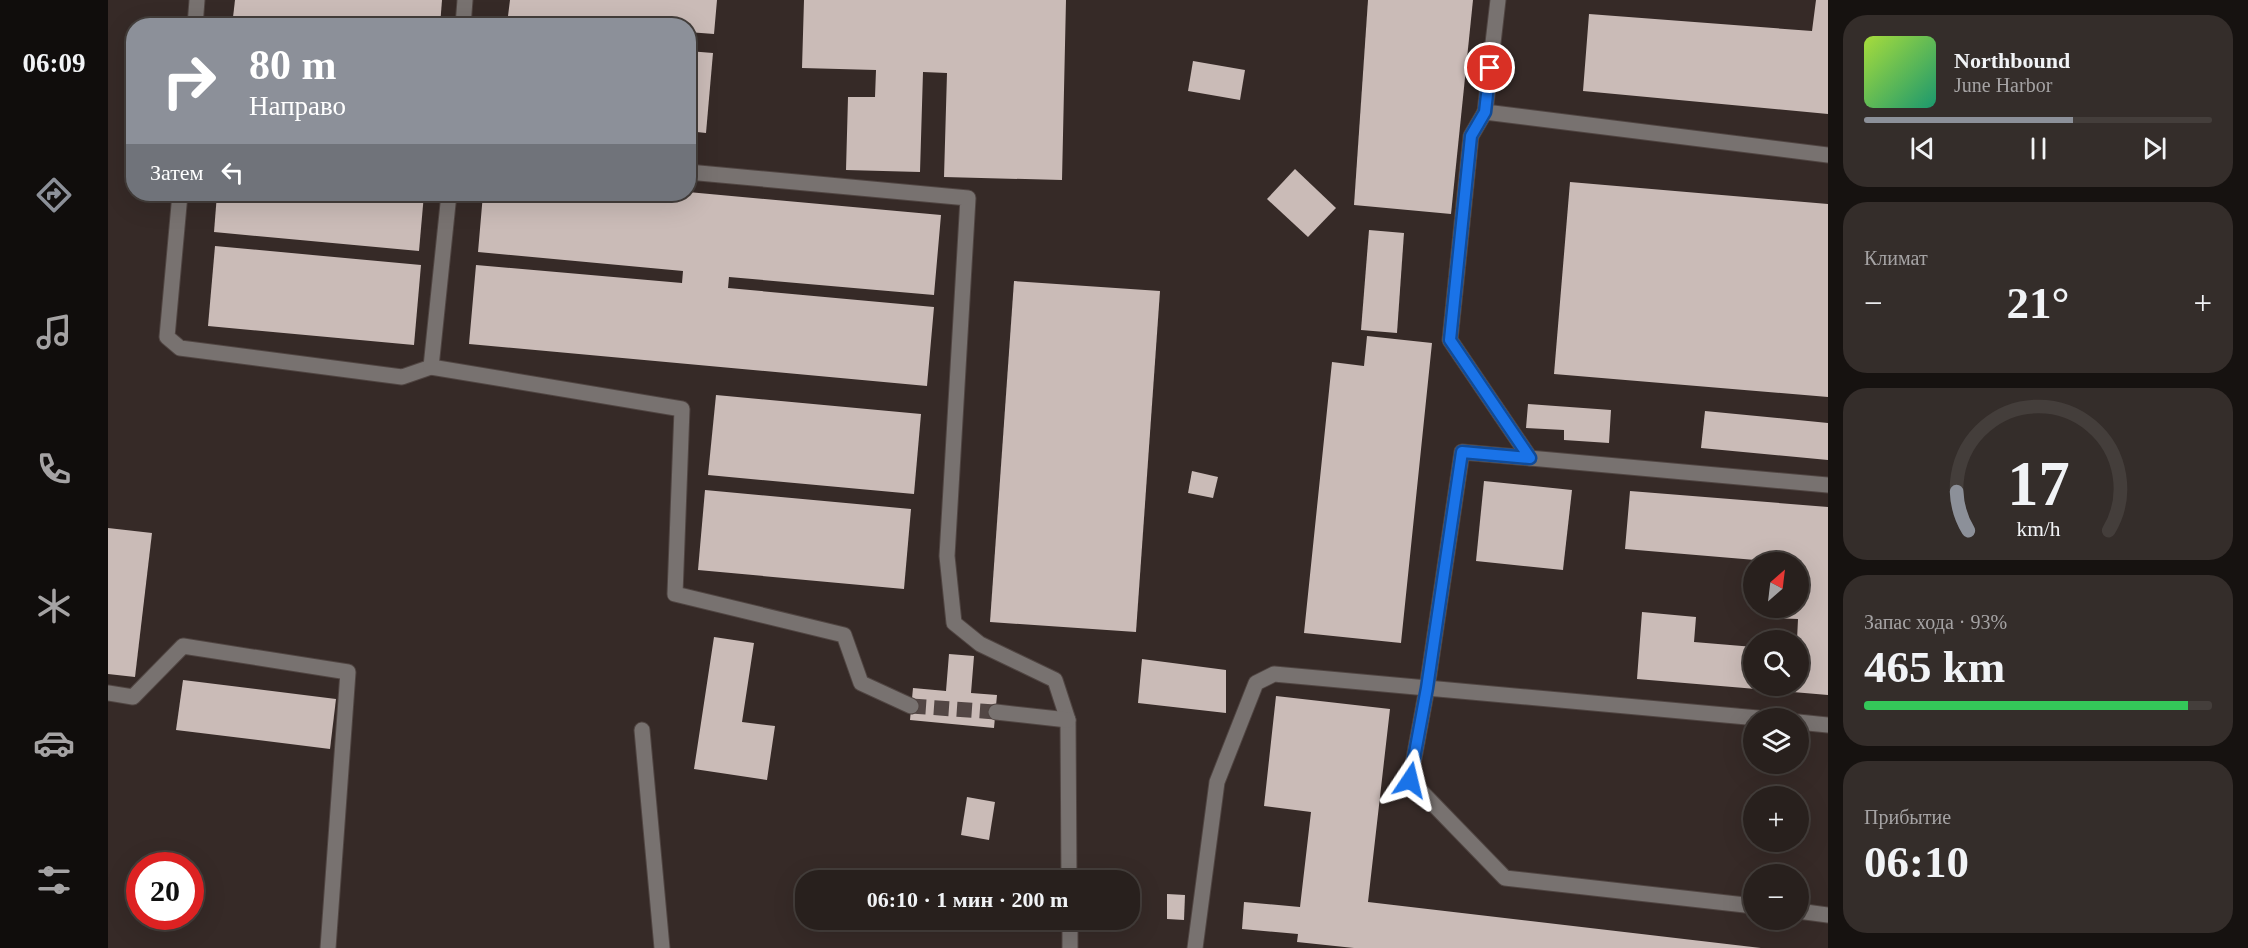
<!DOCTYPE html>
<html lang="ru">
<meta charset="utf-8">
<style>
:root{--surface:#28201d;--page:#342d2a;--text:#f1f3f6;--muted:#a5a3a4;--line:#443e3b;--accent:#8c9099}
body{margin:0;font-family:"Times New Roman",serif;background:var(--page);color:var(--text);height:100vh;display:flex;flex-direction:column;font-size:22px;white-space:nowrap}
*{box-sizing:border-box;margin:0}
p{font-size:20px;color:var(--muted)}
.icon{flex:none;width:33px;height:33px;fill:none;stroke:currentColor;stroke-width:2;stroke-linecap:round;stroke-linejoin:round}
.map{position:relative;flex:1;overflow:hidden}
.side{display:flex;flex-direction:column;gap:15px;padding:15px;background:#161210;width:420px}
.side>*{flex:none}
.top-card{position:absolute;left:18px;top:18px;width:570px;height:183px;border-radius:24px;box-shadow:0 6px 24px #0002,0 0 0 2px var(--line);background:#8c9099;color:#fff;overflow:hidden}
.needle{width:39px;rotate:28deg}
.controls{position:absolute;left:1635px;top:552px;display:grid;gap:12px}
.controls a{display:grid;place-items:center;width:66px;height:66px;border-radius:50%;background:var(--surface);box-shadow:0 6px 24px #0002,0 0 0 2px var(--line);font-size:30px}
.speed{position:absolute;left:18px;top:852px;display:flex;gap:12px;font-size:30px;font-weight:700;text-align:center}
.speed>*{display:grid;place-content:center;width:78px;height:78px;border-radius:50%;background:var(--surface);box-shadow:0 6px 24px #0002,0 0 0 2px var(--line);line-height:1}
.speed .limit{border:9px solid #d22;background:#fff;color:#111}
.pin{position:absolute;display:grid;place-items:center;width:51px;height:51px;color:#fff;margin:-26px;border:3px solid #fff;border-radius:50%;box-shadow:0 2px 6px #0007}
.me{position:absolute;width:66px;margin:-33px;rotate:10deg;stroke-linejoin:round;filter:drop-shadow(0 0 4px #0008)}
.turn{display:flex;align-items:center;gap:21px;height:126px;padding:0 24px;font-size:27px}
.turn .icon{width:78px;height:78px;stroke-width:2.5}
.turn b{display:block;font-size:42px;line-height:51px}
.then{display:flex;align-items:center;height:57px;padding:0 24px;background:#0003;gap:12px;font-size:22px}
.big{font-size:45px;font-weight:600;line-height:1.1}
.side .widget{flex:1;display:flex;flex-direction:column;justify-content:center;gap:9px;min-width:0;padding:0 21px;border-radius:24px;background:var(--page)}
.side .dial{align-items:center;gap:0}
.dial svg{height:156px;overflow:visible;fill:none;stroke:var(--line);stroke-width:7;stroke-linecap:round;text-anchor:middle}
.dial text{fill:var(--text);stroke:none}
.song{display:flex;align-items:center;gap:18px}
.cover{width:72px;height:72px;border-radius:9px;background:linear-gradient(135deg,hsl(80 70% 55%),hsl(160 70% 35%))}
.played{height:6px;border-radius:3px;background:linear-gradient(90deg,var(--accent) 60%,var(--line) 60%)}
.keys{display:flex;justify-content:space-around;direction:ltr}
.heat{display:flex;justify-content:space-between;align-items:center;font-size:33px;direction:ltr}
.charge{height:9px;border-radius:4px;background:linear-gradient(90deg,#34c759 93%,var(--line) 0)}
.trip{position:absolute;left:687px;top:870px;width:345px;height:60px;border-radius:24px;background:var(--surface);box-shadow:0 6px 24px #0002,0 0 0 2px var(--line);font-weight:600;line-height:60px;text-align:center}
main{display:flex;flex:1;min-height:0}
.menu{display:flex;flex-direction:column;width:108px;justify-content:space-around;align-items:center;background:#100d0c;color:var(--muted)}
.menu .icon{width:42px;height:42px}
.menu .selected{color:var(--accent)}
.menu b{font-size:27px;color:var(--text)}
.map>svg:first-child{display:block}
</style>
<main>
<nav class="menu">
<b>06:09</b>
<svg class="icon selected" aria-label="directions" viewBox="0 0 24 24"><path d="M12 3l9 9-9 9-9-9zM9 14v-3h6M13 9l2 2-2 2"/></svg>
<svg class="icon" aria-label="music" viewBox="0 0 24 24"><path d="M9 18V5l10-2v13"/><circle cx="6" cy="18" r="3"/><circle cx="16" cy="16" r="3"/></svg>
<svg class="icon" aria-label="phone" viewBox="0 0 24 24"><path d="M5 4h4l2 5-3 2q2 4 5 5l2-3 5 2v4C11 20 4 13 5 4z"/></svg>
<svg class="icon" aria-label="climate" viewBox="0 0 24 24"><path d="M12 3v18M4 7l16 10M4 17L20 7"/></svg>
<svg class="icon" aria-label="car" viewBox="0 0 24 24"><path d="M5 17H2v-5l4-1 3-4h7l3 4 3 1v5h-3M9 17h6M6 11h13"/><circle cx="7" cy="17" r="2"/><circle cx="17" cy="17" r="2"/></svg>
<svg class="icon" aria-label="filters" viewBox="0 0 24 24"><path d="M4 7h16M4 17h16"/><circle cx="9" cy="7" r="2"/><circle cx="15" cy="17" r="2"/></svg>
</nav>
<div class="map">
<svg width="1720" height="948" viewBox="0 0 1720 948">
<rect width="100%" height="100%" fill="#362a27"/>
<g fill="#cabbb7">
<path d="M 127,0 L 334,0 L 332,26 L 124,26 Z"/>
<path d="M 402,0 L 609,0 L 606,34 L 580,32 L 580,26 L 509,26 L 400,16 Z"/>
<path d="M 696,0 L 958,0 L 954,180 L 836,177 L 839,73 L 815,72 L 812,172 L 738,170 L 740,97 L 767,97 L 768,70 L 694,68 Z"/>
<path d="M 1260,0 L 1365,0 L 1343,214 L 1246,205 Z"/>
<path d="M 1708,0 L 1720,0 L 1720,114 L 1475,91 L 1481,14 L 1704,31 Z"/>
<path d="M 580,51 L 605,53 L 598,133 L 580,131 Z"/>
<path d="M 1085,61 L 1137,70 L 1132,100 L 1080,91 Z"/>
<path d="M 1187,169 L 1228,208 L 1200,237 L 1159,199 Z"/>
<path d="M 1462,182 L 1720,204 L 1720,397 L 1446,374 Z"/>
<path d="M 580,192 L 833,215 L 826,295 L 621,277 L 620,288 L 826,307 L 819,386 L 361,344 L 368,265 L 574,283 L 575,271 L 370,252 L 375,194 L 580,194 Z"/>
<path d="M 109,194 L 316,194 L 311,251 L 106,232 Z"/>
<path d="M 1261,230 L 1296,233 L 1289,333 L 1253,330 Z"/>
<path d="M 107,246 L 313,265 L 306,345 L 100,326 Z"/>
<path d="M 906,281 L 1052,291 L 1028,632 L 882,622 Z"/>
<path d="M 1259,336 L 1324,343 L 1293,643 L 1196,633 L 1224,362 L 1256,366 Z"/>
<path d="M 608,395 L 813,414 L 806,494 L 600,475 Z"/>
<path d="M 1420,404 L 1503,410 L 1501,443 L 1456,440 L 1456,430 L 1418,428 Z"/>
<path d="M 1597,411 L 1720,423 L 1720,460 L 1593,448 Z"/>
<path d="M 1084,471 L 1110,477 L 1105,498 L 1080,493 Z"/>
<path d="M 1376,481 L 1464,490 L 1455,570 L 1368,561 Z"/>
<path d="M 597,490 L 803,509 L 796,589 L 590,570 Z"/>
<path d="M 1522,491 L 1720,507 L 1720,695 L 1529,679 L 1534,612 L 1588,617 L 1586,642 L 1646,647 L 1646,686 L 1690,686 L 1690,640 L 1689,640 L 1690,619 L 1666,618 L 1667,608 L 1690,608 L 1690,562 L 1671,562 L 1517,549 Z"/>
<path d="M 0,528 L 44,533 L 27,677 L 0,674 Z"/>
<path d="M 606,637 L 646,643 L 634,722 L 667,726 L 659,780 L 586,769 Z"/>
<path d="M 841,654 L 866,656 L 863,693 L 889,695 L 886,728 L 802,720 L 805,688 L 838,691 Z"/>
<path d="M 1034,659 L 1118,670 L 1118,713 L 1030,703 Z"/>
<path d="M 75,680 L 228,699 L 222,749 L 68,730 Z"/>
<path d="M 1168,696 L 1282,709 L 1260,902 L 1653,948 L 1246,948 L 1189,942 L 1190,934 L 1134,929 L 1136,902 L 1192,907 L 1203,812 L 1156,806 Z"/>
<path d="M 859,797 L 887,802 L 881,840 L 853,835 Z"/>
<path d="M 1059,894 L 1077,895 L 1076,920 L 1059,919 Z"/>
</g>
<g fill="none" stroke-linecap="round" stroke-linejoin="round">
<path stroke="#524644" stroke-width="15" stroke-dasharray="15 8" stroke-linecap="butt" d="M 803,706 L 888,712"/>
<g stroke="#504542" stroke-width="17">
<g id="minor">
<path d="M 87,26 L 89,0"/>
<path d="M 355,26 L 357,0"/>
<path d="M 1377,112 L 1390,0"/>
<path d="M 580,172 L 860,198 L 839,556 L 846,623 L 872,644 L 947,680 L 960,720 L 961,880"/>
<path d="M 72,194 L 59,337 L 72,348 L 294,377 L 323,367"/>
<path d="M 341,194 L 323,367 L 574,409 L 567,594 L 736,635 L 753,683 L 803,706"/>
<path d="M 1422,458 L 1342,340 L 1363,136 L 1377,112 L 1720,155"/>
<path d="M 0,693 L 25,697 L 75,646 L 240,672 L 220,948"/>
<path d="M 888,712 L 960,720"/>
<path d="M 1690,722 L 1720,725"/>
<path d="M 534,730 L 554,948"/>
<path d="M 1646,906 L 1397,878 L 1302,780 L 1319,688 L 1650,718"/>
<path d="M 1690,911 L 1720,915"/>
<path d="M 962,920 L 962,948"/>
<path d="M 1087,948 L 1109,782 L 1148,683 L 1166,674 L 1319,688 L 1354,452 L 1720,485"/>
</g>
</g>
<use href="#minor" stroke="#787270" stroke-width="15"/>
</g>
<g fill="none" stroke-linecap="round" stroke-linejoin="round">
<g stroke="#114b97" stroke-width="15">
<path id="route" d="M 1302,780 L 1319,688 L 1354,452 L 1422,458 L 1342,340 L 1363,136 L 1377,112 L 1382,68"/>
</g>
<use href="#route" stroke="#1a73e8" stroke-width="10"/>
</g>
</svg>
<div class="controls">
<a><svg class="needle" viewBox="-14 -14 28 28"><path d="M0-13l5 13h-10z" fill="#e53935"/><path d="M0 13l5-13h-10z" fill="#a5a3a4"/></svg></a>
<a><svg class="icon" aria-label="search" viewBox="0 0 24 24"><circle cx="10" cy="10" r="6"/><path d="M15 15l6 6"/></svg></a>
<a><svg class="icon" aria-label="layers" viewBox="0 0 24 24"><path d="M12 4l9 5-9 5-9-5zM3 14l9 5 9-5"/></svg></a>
<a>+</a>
<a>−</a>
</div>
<div class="speed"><div class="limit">20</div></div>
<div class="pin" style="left:1382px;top:68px;background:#d93025"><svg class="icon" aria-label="arrive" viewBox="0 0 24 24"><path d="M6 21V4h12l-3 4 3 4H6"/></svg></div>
<svg class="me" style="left:1302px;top:780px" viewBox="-20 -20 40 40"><path d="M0-17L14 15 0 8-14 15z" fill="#1a73e8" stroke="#fff" stroke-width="4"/></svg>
<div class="trip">06:10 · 1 мин · 200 m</div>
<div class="top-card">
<div class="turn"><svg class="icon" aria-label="right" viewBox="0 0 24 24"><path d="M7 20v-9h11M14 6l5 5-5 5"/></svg><div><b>80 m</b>Направо</div></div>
<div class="then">Затем<svg class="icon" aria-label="left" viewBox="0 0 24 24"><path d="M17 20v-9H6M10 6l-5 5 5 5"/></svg></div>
</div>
</div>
<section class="side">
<div class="widget">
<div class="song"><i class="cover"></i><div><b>Northbound</b><p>June Harbor</p></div></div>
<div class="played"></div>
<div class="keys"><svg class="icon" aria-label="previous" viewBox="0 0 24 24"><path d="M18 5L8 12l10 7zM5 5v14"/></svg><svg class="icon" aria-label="pause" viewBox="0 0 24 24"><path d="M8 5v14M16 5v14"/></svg><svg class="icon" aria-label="next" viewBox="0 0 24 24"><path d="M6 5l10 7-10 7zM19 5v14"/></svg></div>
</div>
<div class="widget"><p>Климат</p>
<div class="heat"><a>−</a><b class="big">21°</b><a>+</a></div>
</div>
<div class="widget dial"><svg viewBox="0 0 100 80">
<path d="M14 69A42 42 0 1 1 86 69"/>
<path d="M14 69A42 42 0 0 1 8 49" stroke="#8c9099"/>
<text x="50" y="56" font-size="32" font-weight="700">17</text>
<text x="50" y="72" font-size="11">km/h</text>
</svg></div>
<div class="widget"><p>Запас хода · 93%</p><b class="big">465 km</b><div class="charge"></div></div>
<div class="widget"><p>Прибытие</p><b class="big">06:10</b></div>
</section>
</main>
